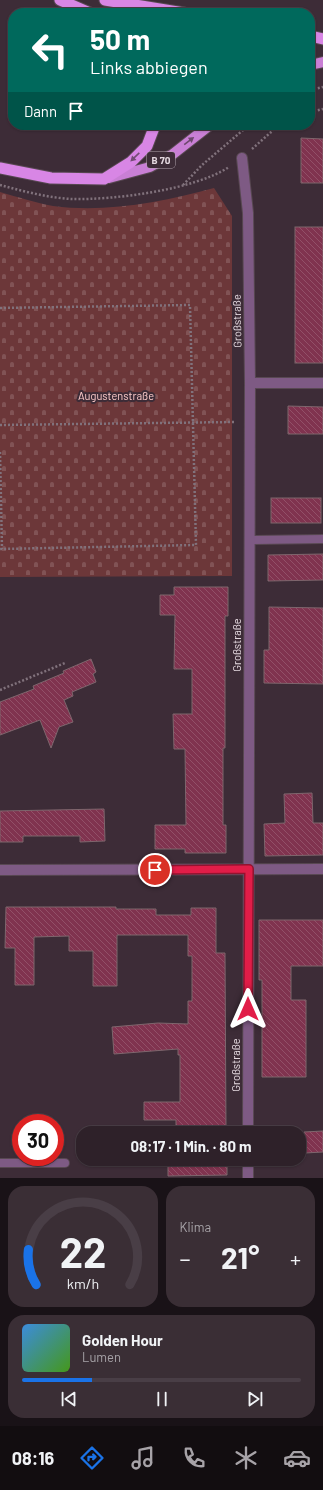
<!DOCTYPE html>
<html lang="de">
<meta charset="utf-8">
<style>
:root{--surface:#2e2129;--page:#3a2e35;--text:#f1f3f6;--muted:#a7a3a8;--line:#493e46;--accent:#1a73e8}
body{margin:0;font-family:Barlow,sans-serif;background:var(--page);color:var(--text);height:100vh;display:flex;flex-direction:column;font-size:15px;white-space:nowrap}
*{box-sizing:border-box;margin:0}
p{font-size:13px;color:var(--muted)}
.icon{flex:none;width:22px;height:22px;fill:none;stroke:currentColor;stroke-width:2;stroke-linecap:round;stroke-linejoin:round}
.map{position:relative;height:1178px;overflow:hidden}
.side{display:flex;flex-direction:column;gap:8px;padding:8px;background:#191217;flex:1}
.side>*{flex:none}
.hud{position:absolute;left:8px;top:8px;width:307px;height:122px;border-radius:16px;box-shadow:0 1px 3px #0004,0 0 0 1px var(--line);background:#00695c;color:#fff;overflow:hidden}
.speed{position:absolute;left:12px;top:1114px;display:flex;gap:8px;font-size:20px;font-weight:700;text-align:center}
.speed>*{display:grid;place-content:center;width:52px;height:52px;border-radius:50%;background:var(--surface);box-shadow:0 1px 3px #0004,0 0 0 1px var(--line);line-height:1}
.speed .limit{border:6px solid #d22;background:#fff;color:#111}
.pin{position:absolute;display:grid;place-items:center;width:34px;height:34px;color:#fff;margin:-17px;border:2px solid #fff;border-radius:50%;box-shadow:0 1px 4px #0007}
.me{position:absolute;width:44px;margin:-22px;rotate:0deg;stroke-linejoin:round;filter:drop-shadow(0 0 3px #0008)}
.turn{display:flex;align-items:center;gap:14px;height:84px;padding:0 16px;font-size:18px}
.turn .icon{width:52px;height:52px;stroke-width:2.5}
.turn b{display:block;font-size:28px;line-height:34px}
.then{display:flex;align-items:center;height:38px;padding:0 16px;background:#0003;gap:8px;font-size:15px}
.big{font-size:30px;font-weight:700;line-height:1.1}
.side .widget{flex:1;display:flex;flex-direction:column;justify-content:center;gap:6px;min-width:0;padding:0 14px;border-radius:16px;background:var(--page)}
.side .dial{align-items:center;gap:0}
.dial svg{height:104px;overflow:visible;fill:none;stroke:var(--line);stroke-width:7;stroke-linecap:round;text-anchor:middle}
.dial text{fill:var(--text);stroke:none}
.song{display:flex;align-items:center;gap:12px}
.cover{width:48px;height:48px;border-radius:6px;background:linear-gradient(135deg,hsl(210 70% 55%),hsl(100 70% 35%))}
.played{height:4px;border-radius:2px;background:linear-gradient(90deg,var(--accent) 25%,var(--line) 25%)}
.keys{display:flex;justify-content:space-around;direction:ltr}
.heat{display:flex;justify-content:space-between;align-items:center;font-size:22px;direction:ltr}
.side .tiles{flex:1;display:grid;gap:8px;grid-template-columns:1fr 1fr}
.widget:last-child{grid-column:span 2}
.trip{position:absolute;left:76px;top:1126px;width:230px;height:40px;border-radius:16px;background:var(--surface);box-shadow:0 1px 3px #0004,0 0 0 1px var(--line);font-weight:700;line-height:40px;text-align:center}
.dock{display:flex;height:64px;justify-content:space-around;align-items:center;background:#120d10;color:var(--muted)}
.dock .icon{width:28px;height:28px}
.dock .active{color:var(--accent)}
.dock b{font-size:18px;color:var(--text)}
.map>svg:first-child{display:block}
</style>
<div class="map">
<svg width="323" height="1178" viewBox="0 0 323 1178">
<defs>
<pattern id="cemetery-stones" width="16" height="16" patternUnits="userSpaceOnUse"><rect width="16" height="16" fill="#6c3739"/><path d="M2 7V4a2 2 0 0 1 4 0v3zM10 15v-3a2 2 0 0 1 4 0v3z" fill="#815355"/></pattern>
<pattern id="building-back-hatch" width="6" height="6" patternUnits="userSpaceOnUse"><rect width="6" height="6" fill="#80334f"/><path d="M-1 5l2 2M0 0l6 6M5-1l2 2" fill="none" stroke="#925068"/></pattern>
</defs>
<rect width="100%" height="100%" fill="#3d2c37"/>
<path fill="url(#cemetery-stones)" d="M 214,188 L 232,216 L 232,576 L 0,577 L 0,192 C 18,197 36,203 53,206 C 106,213 163,202 214,188 Z"/>
<g fill="url(#building-back-hatch)" stroke="#7e666d">
<path d="M 301,138 L 323,139 L 323,183 L 301,183 Z"/>
<rect x="295" y="227" width="28" height="136"/>
<path d="M 288,406 L 323,407 L 323,434 L 288,434 Z"/>
<rect x="271" y="498" width="50" height="25"/>
<path d="M 323,554 L 323,580 L 268,581 L 268,555 Z"/>
<path d="M 174,587 L 228,587 L 228,616 L 225,616 L 225,748 L 223,748 L 223,825 L 226,825 L 226,853 L 185,853 L 185,849 L 155,849 L 155,825 L 186,825 L 185,749 L 174,749 L 173,714 L 192,714 L 192,669 L 174,669 L 175,615 L 160,615 L 160,595 L 174,595 Z"/>
<path d="M 269,607 L 323,608 L 323,684 L 264,683 L 264,650 L 269,650 Z"/>
<path d="M 91,659 L 96,672 L 93,674 L 96,682 L 72,692 L 73,696 L 64,700 L 73,722 L 59,727 L 51,748 L 40,720 L 0,735 L 0,702 L 34,689 L 33,686 L 64,673 L 63,671 Z"/>
<path d="M 312,793 L 313,823 L 323,823 L 323,855 L 265,856 L 264,824 L 285,823 L 284,794 Z"/>
<path d="M 104,809 L 105,841 L 80,842 L 80,836 L 23,836 L 23,842 L 0,842 L 0,811 Z"/>
<path d="M 6,907 L 116,907 L 116,909 L 156,909 L 156,915 L 191,915 L 191,908 L 216,908 L 216,953 L 225,953 L 226,1133 L 176,1133 L 176,1120 L 144,1120 L 144,1102 L 180,1102 L 180,1055 L 178,1055 L 178,1049 L 114,1054 L 112,1027 L 158,1023 L 188,1024 L 188,1001 L 192,1001 L 192,956 L 188,956 L 188,935 L 117,935 L 117,986 L 93,986 L 93,951 L 69,951 L 69,936 L 34,937 L 34,985 L 15,985 L 15,948 L 5,948 Z"/>
<path d="M 259,920 L 323,920 L 323,966 L 291,966 L 291,1000 L 306,1000 L 306,1077 L 262,1077 L 262,980 L 259,980 Z"/>
<path d="M 323,1131 L 323,1152 L 305,1153 L 304,1132 Z"/>
<path d="M 168,1159 L 227,1159 L 227,1175 L 168,1176 Z"/>
</g>
<g fill="none" stroke-linecap="round" stroke-linejoin="round">
<g stroke="#584852" stroke-width="10">
<g id="service">
<path d="M 249,540 L 323,539"/>
<path d="M 0,1163 L 65,1163"/>
</g>
</g>
<g stroke="#584852" stroke-width="12">
<g id="minor">
<path d="M 242,158 L 248,213 L 250,383 L 248,1133"/>
<path d="M 250,383 L 323,383"/>
<path d="M 0,870 L 323,869"/>
<path d="M 248,1178 L 248,1159"/>
</g>
</g>
<g stroke="#584852" stroke-width="12">
<g id="primary">
<path d="M 310,65 L 323,62"/>
<path d="M 109,178 L 150,167 L 173,154 L 210,125"/>
</g>
</g>
<g stroke="#584852" stroke-width="13">
<g id="trunk">
<path d="M 60,0 L 90,13"/>
<path d="M 105,0 L 184,13"/>
<path d="M 310,36 L 323,39"/>
<path d="M 0,168 L 51,178 L 104,179 L 131,162 L 147,146 L 155,125"/>
</g>
</g>
<g stroke="#81727c" stroke-width="2.5" stroke-dasharray="2 2" stroke-linecap="butt">
<path d="M 310,90 L 323,87"/>
<path d="M 310,112 L 323,109"/>
<path d="M 252,149 L 279,125"/>
<path d="M 0,185 C 23,191 48,198 72,199 C 114,200 194,190 229,167"/>
<path d="M 183,185 L 202,165 L 249,125"/>
<path d="M 0,308 L 190,305 L 196,545 L 0,549"/>
<path d="M 0,425 L 235,422"/>
<path d="M 0,452 L 2,549"/>
<path d="M 0,690 L 65,663"/>
</g>
<use href="#service" stroke="#7e5a84" stroke-width="8"/>
<use href="#minor" stroke="#7e5a84" stroke-width="10"/>
<use href="#primary" stroke="#c97fd5" stroke-width="10"/>
<use href="#trunk" stroke="#d886e5" stroke-width="11"/>
</g>
<defs><path id="oneway-solid" d="M-6-.8H1V-3.2L6.5 0L1 3.2V.8H-6Z"/></defs>
<use fill="#6e496e" href="#oneway-solid" transform="translate(189 141) rotate(-37)"/>
<use fill="#734c74" href="#oneway-solid" transform="translate(135 157) rotate(136)"/>
<g fill="none" stroke-linecap="round" stroke-linejoin="round">
<g stroke="#92132f" stroke-width="10">
<path id="route" d="M 155,870 L 249,869 L 248,1009"/>
</g>
<use href="#route" stroke="#e11d48" stroke-width="7"/>
</g>
<g text-anchor="middle" stroke-width="4" stroke-linejoin="round" paint-order="stroke">
<rect fill="#3d2c37" stroke="#b2a4ad" stroke-width="1" x="147" y="152" width="28" height="16" rx="3"/>
<g font-size="10" font-weight="bold" fill="#e4d8df">
<text x="161" y="164">B 70</text>
</g>
<g font-size="11" fill="#e4d8df" stroke="#3d2c37">
<text transform="translate(237 321) rotate(-91)" y="4">Großstraße</text>
<text transform="translate(237 645) rotate(-90)" y="4">Großstraße</text>
<text transform="translate(236 1065) rotate(-90)" y="4">Großstraße</text>
</g>
<g font-size="11" fill="#fdcccb" stroke="#3d2c37">
<text x="116" y="400">Augustenstraße</text>
</g>
</g>
</svg>
<div class="speed"><div class="limit">30</div></div>
<div class="pin" style="left:155px;top:870px;background:#d93025"><svg class="icon" aria-label="arrive" viewBox="0 0 24 24"><path d="M6 21V4h12l-3 4 3 4H6"/></svg></div>
<svg class="me" style="left:248px;top:1009px" viewBox="-20 -20 40 40"><path d="M0-17L14 15 0 8-14 15z" fill="#e11d48" stroke="#fff" stroke-width="4"/></svg>
<div class="trip">08:17 · 1 Min. · 80 m</div>
<div class="hud">
<div class="turn"><svg class="icon" aria-label="left" viewBox="0 0 24 24"><path d="M17 20v-9H6M10 6l-5 5 5 5"/></svg><div><b>50 m</b>Links abbiegen</div></div>
<div class="then">Dann<svg class="icon" aria-label="arrive" viewBox="0 0 24 24"><path d="M6 21V4h12l-3 4 3 4H6"/></svg></div>
</div>
</div>
<section class="side">
<div class="tiles">
<div class="widget dial"><svg viewBox="0 0 100 80">
<path d="M14 69A42 42 0 1 1 86 69"/>
<path d="M14 69A42 42 0 0 1 8 42" stroke="#1a73e8"/>
<text x="50" y="56" font-size="32" font-weight="700">22</text>
<text x="50" y="72" font-size="11">km/h</text>
</svg></div>
<div class="widget"><p>Klima</p>
<div class="heat"><a>−</a><b class="big">21°</b><a>+</a></div>
</div>
<div class="widget">
<div class="song"><i class="cover"></i><div><b>Golden Hour</b><p>Lumen</p></div></div>
<div class="played"></div>
<div class="keys"><svg class="icon" aria-label="previous" viewBox="0 0 24 24"><path d="M18 5L8 12l10 7zM5 5v14"/></svg><svg class="icon" aria-label="pause" viewBox="0 0 24 24"><path d="M8 5v14M16 5v14"/></svg><svg class="icon" aria-label="next" viewBox="0 0 24 24"><path d="M6 5l10 7-10 7zM19 5v14"/></svg></div>
</div>
</div>
</section>
<nav class="dock">
<b>08:16</b>
<svg class="icon active" aria-label="directions" viewBox="0 0 24 24"><path d="M12 3l9 9-9 9-9-9zM9 14v-3h6M13 9l2 2-2 2"/></svg>
<svg class="icon" aria-label="music" viewBox="0 0 24 24"><path d="M9 18V5l10-2v13"/><circle cx="6" cy="18" r="3"/><circle cx="16" cy="16" r="3"/></svg>
<svg class="icon" aria-label="phone" viewBox="0 0 24 24"><path d="M5 4h4l2 5-3 2q2 4 5 5l2-3 5 2v4C11 20 4 13 5 4z"/></svg>
<svg class="icon" aria-label="climate" viewBox="0 0 24 24"><path d="M12 3v18M4 7l16 10M4 17L20 7"/></svg>
<svg class="icon" aria-label="car" viewBox="0 0 24 24"><path d="M5 17H2v-5l4-1 3-4h7l3 4 3 1v5h-3M9 17h6M6 11h13"/><circle cx="7" cy="17" r="2"/><circle cx="17" cy="17" r="2"/></svg>
</nav>
